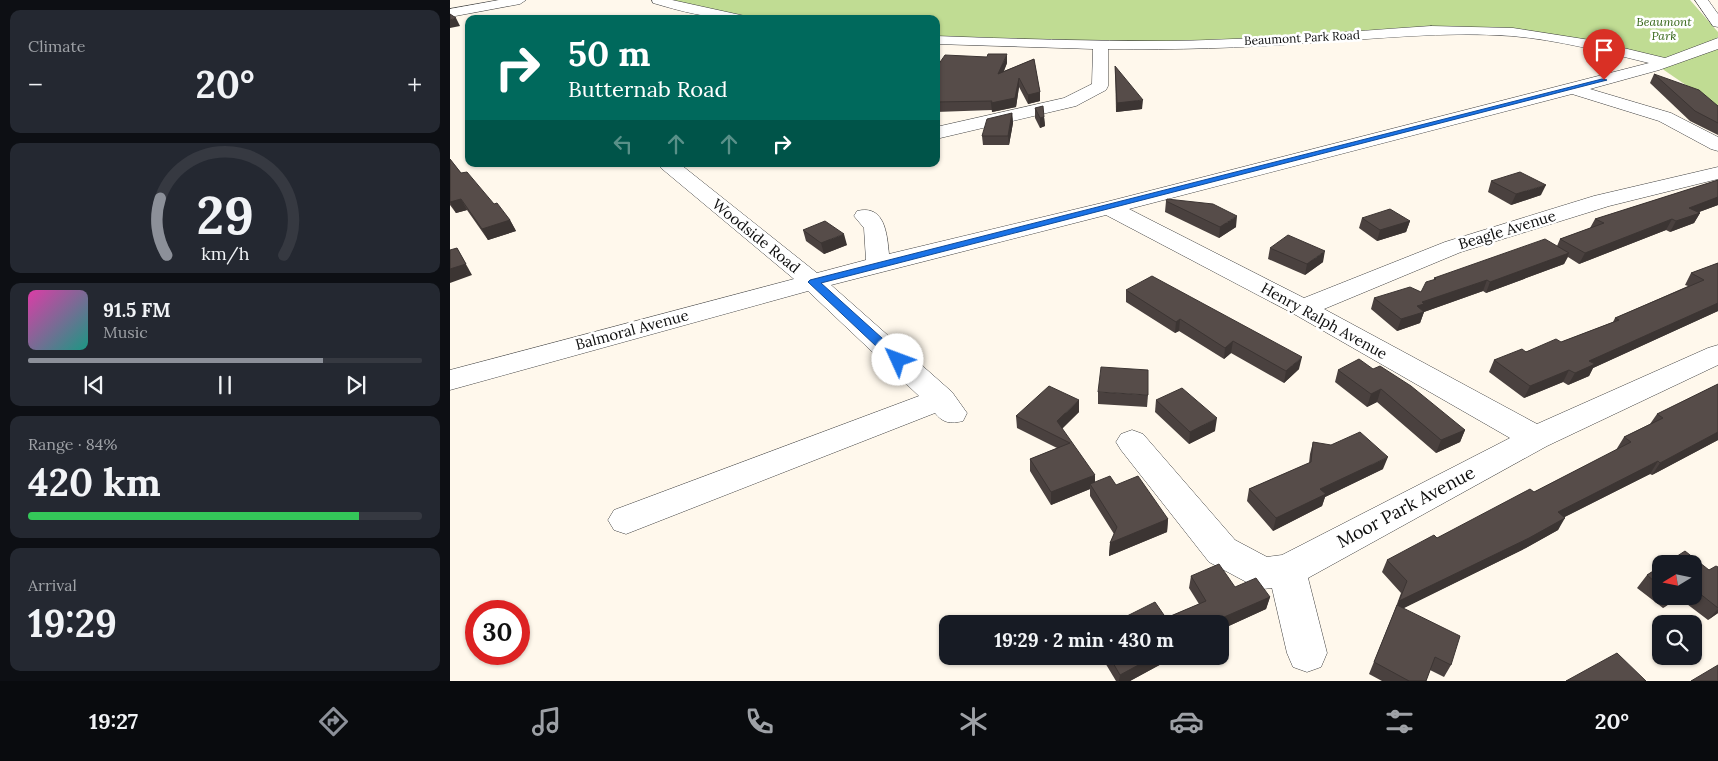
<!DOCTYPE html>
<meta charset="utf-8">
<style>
:root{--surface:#171b24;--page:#242831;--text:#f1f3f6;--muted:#9ea1a6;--line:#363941;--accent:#8c9099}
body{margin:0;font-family:Lora,serif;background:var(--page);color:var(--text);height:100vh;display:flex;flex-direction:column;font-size:19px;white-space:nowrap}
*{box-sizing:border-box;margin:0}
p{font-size:16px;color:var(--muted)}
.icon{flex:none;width:28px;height:28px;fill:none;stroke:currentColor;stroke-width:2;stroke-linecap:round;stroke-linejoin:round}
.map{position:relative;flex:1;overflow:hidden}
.panel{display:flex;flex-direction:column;gap:10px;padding:10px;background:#0d0f14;width:450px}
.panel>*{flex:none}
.top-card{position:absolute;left:15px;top:15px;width:475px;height:152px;border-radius:10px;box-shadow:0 1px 4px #0004;background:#00695c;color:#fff;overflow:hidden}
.needle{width:32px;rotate:260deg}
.fabs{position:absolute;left:1202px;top:555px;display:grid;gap:10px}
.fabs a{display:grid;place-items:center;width:50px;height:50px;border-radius:10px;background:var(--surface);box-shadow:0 1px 4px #0004;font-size:25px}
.speed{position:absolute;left:15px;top:600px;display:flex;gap:10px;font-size:25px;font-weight:700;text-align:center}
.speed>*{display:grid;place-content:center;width:65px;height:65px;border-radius:50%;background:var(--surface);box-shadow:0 1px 4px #0004;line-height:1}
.speed .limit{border:8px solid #d22;background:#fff;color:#111}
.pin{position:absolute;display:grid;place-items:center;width:42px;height:42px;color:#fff;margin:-51px -21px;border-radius:50% 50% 50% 0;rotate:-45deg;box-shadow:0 0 5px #0007}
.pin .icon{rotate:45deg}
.me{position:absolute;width:55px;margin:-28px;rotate:313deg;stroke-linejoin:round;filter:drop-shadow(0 0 4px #0008)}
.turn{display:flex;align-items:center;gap:18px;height:105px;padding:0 20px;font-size:22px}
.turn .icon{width:65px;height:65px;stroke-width:2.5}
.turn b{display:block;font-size:35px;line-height:42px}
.lanes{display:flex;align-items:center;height:48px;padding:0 20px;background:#0003;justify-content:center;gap:25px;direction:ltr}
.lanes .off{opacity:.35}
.big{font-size:38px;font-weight:700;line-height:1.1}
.panel .tile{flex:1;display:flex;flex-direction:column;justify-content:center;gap:8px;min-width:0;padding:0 18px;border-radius:10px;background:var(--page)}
.panel .dial{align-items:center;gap:0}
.dial svg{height:130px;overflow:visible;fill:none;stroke:var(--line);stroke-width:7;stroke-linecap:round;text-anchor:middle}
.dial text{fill:var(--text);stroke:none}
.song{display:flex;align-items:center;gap:15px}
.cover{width:60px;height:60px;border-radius:8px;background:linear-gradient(135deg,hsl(320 70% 55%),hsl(170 70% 35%))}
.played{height:5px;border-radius:2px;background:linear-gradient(90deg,var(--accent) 75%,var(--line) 75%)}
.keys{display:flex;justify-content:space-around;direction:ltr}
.heat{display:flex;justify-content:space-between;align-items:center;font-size:28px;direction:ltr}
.charge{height:8px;border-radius:4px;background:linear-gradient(90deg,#34c759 84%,var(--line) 0)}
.trip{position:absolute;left:489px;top:615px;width:290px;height:50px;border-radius:10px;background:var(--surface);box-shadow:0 1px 4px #0004;font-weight:700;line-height:50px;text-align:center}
.dock{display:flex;height:80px;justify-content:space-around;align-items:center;background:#090b0e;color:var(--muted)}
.dock .icon{width:35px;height:35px}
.dock .current{color:var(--accent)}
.dock b{font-size:22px;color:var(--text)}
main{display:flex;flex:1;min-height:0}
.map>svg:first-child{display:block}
</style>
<main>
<section class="panel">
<div class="tile"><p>Climate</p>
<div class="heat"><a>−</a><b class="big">20°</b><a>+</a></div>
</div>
<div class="tile dial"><svg viewBox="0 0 100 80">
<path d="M14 69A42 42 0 1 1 86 69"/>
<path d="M14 69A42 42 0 0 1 10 34" stroke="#8c9099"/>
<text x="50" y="56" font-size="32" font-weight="700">29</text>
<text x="50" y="72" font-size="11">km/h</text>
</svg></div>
<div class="tile">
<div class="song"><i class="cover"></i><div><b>91.5 FM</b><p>Music</p></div></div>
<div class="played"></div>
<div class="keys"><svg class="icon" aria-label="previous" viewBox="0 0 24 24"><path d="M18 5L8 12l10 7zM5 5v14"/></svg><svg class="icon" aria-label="pause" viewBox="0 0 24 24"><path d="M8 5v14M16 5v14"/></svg><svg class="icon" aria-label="next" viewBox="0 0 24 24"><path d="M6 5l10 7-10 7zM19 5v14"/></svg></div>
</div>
<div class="tile"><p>Range · 84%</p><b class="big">420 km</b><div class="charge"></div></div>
<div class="tile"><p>Arrival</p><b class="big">19:29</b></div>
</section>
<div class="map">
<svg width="1268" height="681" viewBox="0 0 1268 681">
<rect width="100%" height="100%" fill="#fff8ec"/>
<g fill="#c0dc93">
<path d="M 222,0 L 1240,0 L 1268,32 L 1268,37 L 1257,46 L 1216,60 L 1060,30 L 713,42 L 486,37 L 486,19 L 314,19 L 249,7 Z"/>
<path d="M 1268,49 L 1268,107 L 1211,68 Z"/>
</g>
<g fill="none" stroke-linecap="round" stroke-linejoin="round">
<g stroke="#404040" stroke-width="1">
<g id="minor">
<path d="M 49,0 L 76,0 L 70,4 L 0,17 L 0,9 Z"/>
<path d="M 202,0 L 222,0 L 295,16 L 297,19 C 261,19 237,13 203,3 Z"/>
<path d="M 1245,0 L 1258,0 L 1268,14 L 1268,27 L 1263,26 Z"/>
<path d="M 981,26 L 1063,28 L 1140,40 L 1215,58 L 1268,38 L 1268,49 L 1209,70 L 1140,89 L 1221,113 L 1268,137 L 1268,151 L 1261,149 L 1209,121 L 1122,94 L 679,209 L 854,298 L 995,242 L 1144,196 L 1268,167 L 1268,179 L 1159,206 L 1011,252 L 874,309 L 1087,424 L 1258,348 L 1268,345 L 1268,365 L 1097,446 L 858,578 L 877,653 L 871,667 L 857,672 L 843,667 L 837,653 L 822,588 L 813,589 L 800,584 L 759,562 L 671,450 L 666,442 L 671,434 L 682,430 L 693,434 L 785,540 L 817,557 L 832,555 L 1060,438 L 844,314 L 656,215 L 381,285 L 502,392 L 517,413 L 513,421 C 500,424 493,423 485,413 L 176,534 L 164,530 L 158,520 L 164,510 L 469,396 L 358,291 L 0,390 L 0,370 L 344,279 L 211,168 L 208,164 L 230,164 L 367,273 L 416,260 L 414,228 L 404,216 L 407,211 C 435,204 437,234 439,254 L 656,202 L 1199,63 C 1154,52 1108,40 1062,36 C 994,31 926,39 858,43 C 792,48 725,50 658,49 L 658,86 L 656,90 L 626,106 L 486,139 L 486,127 L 614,98 L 642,84 L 643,49 L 486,44 L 486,36 C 563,39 640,41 717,41 C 805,40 893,32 981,26 Z"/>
</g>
</g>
<use href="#minor" fill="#fff" fill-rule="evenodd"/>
</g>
<g fill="#4a413f">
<path d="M 584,59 L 590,92 L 590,101 L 578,104 L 569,87 L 566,107 L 542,112 L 542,110 L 486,112 L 486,73 L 557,63 L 554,71 Z"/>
<path d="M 665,66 L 692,109 L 666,112 Z"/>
<path d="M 1204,74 L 1268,106 L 1268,135 L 1240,121 L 1200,83 Z"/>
<path d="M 585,108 L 594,117 L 595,126 L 590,128 L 585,118 Z"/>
<path d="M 562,113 L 563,123 L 559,145 L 533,145 L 532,136 Z"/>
<path d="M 0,159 L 11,173 L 60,220 L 66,231 L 38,240 L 17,210 L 6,213 L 0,205 Z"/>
<path d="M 1268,180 L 1268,205 L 1249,212 L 1250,213 L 1244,223 L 1220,232 L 1216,230 L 1129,264 L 1118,257 L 1114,264 L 1036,293 L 1033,291 L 974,312 L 970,323 L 947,331 L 921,309 L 924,298 L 971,292 L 984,280 L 984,278 L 1107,246 L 1110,239 L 1140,228 L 1145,219 Z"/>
<path d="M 1041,181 L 1091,195 L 1061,205 L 1038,192 Z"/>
<path d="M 716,201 L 786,227 L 769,238 L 715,212 Z"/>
<path d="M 912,218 L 960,221 L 956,232 L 927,241 L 909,228 Z"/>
<path d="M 353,230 L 397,245 L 374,254 L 356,241 Z"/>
<path d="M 820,248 L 873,262 L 855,275 L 818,259 Z"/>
<path d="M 1268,263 L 1268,311 L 1143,368 L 1139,376 L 1118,385 L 1113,382 L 1074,398 L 1039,372 L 1044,360 L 1111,342 L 1163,322 L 1165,318 L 1238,286 L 1235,285 L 1241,273 Z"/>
<path d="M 676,290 L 849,369 L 834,383 L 781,353 L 774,359 L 729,331 L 725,333 L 676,302 Z"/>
<path d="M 923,369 L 1015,430 L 1010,442 L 986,453 L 927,402 L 917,407 L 885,382 L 888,370 Z"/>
<path d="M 1268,384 L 1268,440 L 1202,475 L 1200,474 L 1114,517 L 1108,530 L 1072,550 L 953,608 L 1001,665 L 994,677 L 980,670 L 976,681 L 932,681 L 919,674 L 944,612 L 951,593 L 932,572 L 937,560 L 987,538 L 1084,492 L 1166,450 L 1174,437 L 1200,424 L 1207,414 Z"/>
<path d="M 648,392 L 698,395 L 697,407 L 648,404 Z"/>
<path d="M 706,400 L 765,431 L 739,444 L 705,412 Z"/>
<path d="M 629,412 L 612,429 L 645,482 L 666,485 L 718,519 L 717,532 L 659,556 L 660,543 L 664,534 L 640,496 L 640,489 L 601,505 L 580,471 L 580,459 L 607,448 L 567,428 L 566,416 Z"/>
<path d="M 863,442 L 933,469 L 875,497 L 872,506 L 823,531 L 797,501 L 799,489 L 859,463 L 860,454 Z"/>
<path d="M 1244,564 L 1259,570 L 1268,567 L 1268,613 L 1258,620 L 1229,598 L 1213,608 L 1187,588 L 1197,575 L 1211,566 L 1211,596 L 1244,596 Z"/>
<path d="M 741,576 L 785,587 L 820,597 L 816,609 L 770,630 L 770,624 L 716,618 L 749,604 L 739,588 Z"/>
<path d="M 651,656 L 726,656 L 680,681 L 666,681 Z"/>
</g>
<g fill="#3c3533">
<path d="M 6,18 L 10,26 L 0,28 L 0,20 Z"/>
<path d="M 557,54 L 557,63 L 549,82 L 548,74 Z"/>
<path d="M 569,78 L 569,87 L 566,107 L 542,112 L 541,103 Z"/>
<path d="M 590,92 L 590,101 L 578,104 L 578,95 Z"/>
<path d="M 693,100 L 692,109 L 666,112 L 667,103 Z"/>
<path d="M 562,113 L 563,123 L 559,145 L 558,136 Z"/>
<path d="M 594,117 L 595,126 L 590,128 L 590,118 Z"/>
<path d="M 1096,185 L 1091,195 L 1061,205 L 1066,194 Z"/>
<path d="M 1268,197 L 1268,205 L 1233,218 L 1239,208 Z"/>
<path d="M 11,199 L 17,210 L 6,213 L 0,202 Z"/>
<path d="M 1250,213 L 1244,223 L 1220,232 L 1226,221 Z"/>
<path d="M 787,216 L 786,227 L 769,238 L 770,227 Z"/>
<path d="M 1222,219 L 1216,230 L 1129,264 L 1135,253 Z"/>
<path d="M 60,220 L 66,231 L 38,240 L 32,229 Z"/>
<path d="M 960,221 L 956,232 L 927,241 L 930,230 Z"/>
<path d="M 394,234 L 397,245 L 374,254 L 371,243 Z"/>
<path d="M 7,248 L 22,275 L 0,283 L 0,269 Z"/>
<path d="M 875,251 L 873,262 L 855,275 L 857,264 Z"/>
<path d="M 1119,253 L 1114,264 L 1036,293 L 1040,282 Z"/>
<path d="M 1037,280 L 1033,291 L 971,313 L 974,312 L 970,323 L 947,331 L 951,319 L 972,302 Z"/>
<path d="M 1268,303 L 1268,311 L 1143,368 L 1139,376 L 1118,385 L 1125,373 L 1139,361 Z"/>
<path d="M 730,319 L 729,331 L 725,333 L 726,322 Z"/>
<path d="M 783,341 L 781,353 L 774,359 L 775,348 Z"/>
<path d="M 852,357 L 849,369 L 834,383 L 836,371 Z"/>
<path d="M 1119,370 L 1113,382 L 1074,398 L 1080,386 Z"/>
<path d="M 931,389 L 927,402 L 917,407 L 921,394 Z"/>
<path d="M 629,400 L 629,412 L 607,433 L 607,421 Z"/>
<path d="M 767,418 L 765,431 L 739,444 L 740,432 Z"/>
<path d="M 1015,430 L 1010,442 L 986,453 L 991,440 Z"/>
<path d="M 1268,432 L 1268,440 L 1202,475 L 1210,463 Z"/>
<path d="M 938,457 L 933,469 L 875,497 L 872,506 L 823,531 L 826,518 L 870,489 Z"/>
<path d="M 1208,461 L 1200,474 L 1101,524 L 1108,512 Z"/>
<path d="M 645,475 L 645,487 L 640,484 L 640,489 L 601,505 L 601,492 Z"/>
<path d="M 1115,518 L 1108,530 L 1072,550 L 944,613 L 949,601 Z"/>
<path d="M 718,519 L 717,532 L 659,556 L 660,543 Z"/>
<path d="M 1222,596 L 1230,596 L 1213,608 Z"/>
<path d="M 820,597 L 816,609 L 770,630 L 770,624 L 758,624 Z"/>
<path d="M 1268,609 L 1268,613 L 1258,620 Z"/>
<path d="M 705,656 L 726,656 L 680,681 L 669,681 L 670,675 Z"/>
</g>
<g fill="#564c49" stroke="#3c3533">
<path d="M 0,14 L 6,18 L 0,20 Z"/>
<path d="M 538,54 L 557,54 L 548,74 L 584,59 L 590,92 L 578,95 L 569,78 L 565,98 L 541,103 L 542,101 L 486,102 L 486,73 L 488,65 L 495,55 L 537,57 Z"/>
<path d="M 665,66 L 693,100 L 667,103 Z"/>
<path d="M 1204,74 L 1249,90 L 1268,106 L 1268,123 L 1245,111 Z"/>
<path d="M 593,106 L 594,117 L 590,118 L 585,108 Z"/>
<path d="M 562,113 L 558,136 L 532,136 L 537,119 Z"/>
<path d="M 0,159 L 11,173 L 17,172 L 44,204 L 47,203 L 60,220 L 32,229 L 11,199 L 0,202 Z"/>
<path d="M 1070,172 L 1096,185 L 1066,194 L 1041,181 Z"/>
<path d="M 1268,180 L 1268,197 L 1239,208 L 1250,213 L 1226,221 L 1222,219 L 1135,253 L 1110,239 L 1154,223 L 1145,219 Z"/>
<path d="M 717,199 L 763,204 L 787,216 L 770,227 L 716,201 Z"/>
<path d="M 940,209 L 960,221 L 930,230 L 912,218 Z"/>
<path d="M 375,221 L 394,234 L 371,243 L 353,230 Z"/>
<path d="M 838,235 L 875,251 L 857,264 L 820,248 Z"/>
<path d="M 1095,239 L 1119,253 L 1040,282 L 1037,280 L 972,302 L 974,304 L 967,306 L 974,312 L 951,319 L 924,298 L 960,287 L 971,292 L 976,282 L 986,279 L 984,278 Z"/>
<path d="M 7,248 L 16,264 L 0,269 L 0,250 Z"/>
<path d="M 1268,263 L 1268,303 L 1139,361 L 1145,364 L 1125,373 L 1119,370 L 1080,386 L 1044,360 L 1072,349 L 1076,352 L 1106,339 L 1111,342 L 1169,320 L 1165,318 L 1254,280 L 1241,273 Z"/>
<path d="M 702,276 L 852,357 L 836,371 L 783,341 L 775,348 L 730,319 L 726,322 L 676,290 Z"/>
<path d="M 909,359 L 923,369 L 930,366 L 961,386 L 1015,430 L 991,440 L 931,389 L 921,394 L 888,370 Z"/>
<path d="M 651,367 L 698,370 L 698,395 L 648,392 Z"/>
<path d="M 1268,384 L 1268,432 L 1210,463 L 1208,461 L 1108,512 L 1115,518 L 1079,538 L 949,601 L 957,581 L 937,560 L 984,535 L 987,538 L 1080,489 L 1084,492 L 1181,442 L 1174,437 L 1213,418 L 1207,414 Z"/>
<path d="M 599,386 L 629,400 L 607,421 L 645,475 L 601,492 L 580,459 L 620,443 L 566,416 Z"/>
<path d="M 732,388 L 767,418 L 740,432 L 706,400 Z"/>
<path d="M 910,432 L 938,457 L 870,489 L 876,494 L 826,518 L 799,489 L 861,462 L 863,442 L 881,445 Z"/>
<path d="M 660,476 L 666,485 L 688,476 L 718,519 L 660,543 L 667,527 L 640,484 Z"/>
<path d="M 1235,551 L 1259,570 L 1266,566 L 1268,567 L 1268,608 L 1244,589 L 1244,564 L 1215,564 Z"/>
<path d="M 769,564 L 785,587 L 806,578 L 820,597 L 758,624 L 661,624 L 705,602 L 716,618 L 756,601 L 741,576 Z"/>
<path d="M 1211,566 L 1211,587 L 1197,575 Z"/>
<path d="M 947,605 L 1010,636 L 1001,665 L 985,657 L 976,681 L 959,681 L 924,662 Z"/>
<path d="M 1167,653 L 1196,681 L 1116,681 Z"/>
<path d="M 659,656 L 705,656 L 670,675 Z"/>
<path d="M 1268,665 L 1268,681 L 1241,681 Z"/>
</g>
<path fill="#1a73e8" stroke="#114b97" d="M 1152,79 L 1157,80 L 371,283 L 453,357 L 454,360 L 453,363 L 444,363 L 358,282 L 360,280 Z"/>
<g text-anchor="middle" stroke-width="5" stroke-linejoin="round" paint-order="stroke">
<g font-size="12" font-style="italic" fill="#37671a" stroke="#fff">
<text x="1214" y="26">Beaumont<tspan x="1214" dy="14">Park</tspan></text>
</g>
<g font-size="12" fill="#0d0d0d" stroke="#fff">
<text transform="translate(852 38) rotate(-3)" y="4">Beaumont Park Road</text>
</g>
<g font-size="15" fill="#0d0d0d" stroke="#fff">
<text transform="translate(1057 230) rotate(-17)" y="5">Beagle Avenue</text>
<text transform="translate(306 236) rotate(39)" y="5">Woodside Road</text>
<text transform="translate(874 321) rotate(29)" y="5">Henry Ralph Avenue</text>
<text transform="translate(182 330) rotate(-15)" y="5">Balmoral Avenue</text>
</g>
<g font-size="18" fill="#0d0d0d" stroke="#fff">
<text transform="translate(956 507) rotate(-28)" y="6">Moor Park Avenue</text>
</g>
</g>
</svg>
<div class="fabs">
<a><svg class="needle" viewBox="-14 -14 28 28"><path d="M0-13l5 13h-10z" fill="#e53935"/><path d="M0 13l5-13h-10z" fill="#9ea1a6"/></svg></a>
<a><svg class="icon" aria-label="search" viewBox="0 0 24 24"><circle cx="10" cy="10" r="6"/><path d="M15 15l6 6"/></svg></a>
</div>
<div class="speed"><div class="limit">30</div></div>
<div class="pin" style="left:1154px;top:80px;background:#d93025"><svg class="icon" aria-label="arrive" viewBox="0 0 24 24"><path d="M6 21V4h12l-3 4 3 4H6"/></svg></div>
<svg class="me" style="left:448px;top:360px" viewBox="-20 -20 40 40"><circle r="19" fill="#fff"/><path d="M0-13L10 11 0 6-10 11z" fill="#1a73e8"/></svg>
<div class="trip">19:29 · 2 min · 430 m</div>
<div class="top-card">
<div class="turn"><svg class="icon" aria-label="right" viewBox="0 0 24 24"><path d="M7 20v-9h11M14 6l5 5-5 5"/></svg><div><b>50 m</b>Butternab Road</div></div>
<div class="lanes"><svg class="icon off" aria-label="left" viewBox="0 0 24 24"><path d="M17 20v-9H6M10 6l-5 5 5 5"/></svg><svg class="icon off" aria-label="ahead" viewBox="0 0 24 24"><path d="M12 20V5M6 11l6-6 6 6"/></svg><svg class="icon off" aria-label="ahead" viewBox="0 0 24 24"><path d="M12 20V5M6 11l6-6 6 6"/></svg><svg class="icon" aria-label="right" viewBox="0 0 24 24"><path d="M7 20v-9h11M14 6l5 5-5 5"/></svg></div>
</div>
</div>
</main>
<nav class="dock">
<b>19:27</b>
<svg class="icon current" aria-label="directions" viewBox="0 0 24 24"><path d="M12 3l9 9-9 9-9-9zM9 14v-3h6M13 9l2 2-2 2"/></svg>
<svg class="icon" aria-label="music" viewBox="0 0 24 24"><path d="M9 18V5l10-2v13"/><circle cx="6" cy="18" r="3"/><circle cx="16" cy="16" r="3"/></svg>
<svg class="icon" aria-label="phone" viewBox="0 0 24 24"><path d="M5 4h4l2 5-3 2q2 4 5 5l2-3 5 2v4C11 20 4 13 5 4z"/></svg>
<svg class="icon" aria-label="climate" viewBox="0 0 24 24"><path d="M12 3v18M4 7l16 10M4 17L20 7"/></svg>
<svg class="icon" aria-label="car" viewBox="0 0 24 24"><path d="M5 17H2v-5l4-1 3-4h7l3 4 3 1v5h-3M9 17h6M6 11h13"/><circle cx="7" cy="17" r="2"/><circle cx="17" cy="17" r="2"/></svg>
<svg class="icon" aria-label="filters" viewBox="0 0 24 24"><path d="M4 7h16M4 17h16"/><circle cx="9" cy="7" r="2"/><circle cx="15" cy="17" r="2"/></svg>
<b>20°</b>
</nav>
